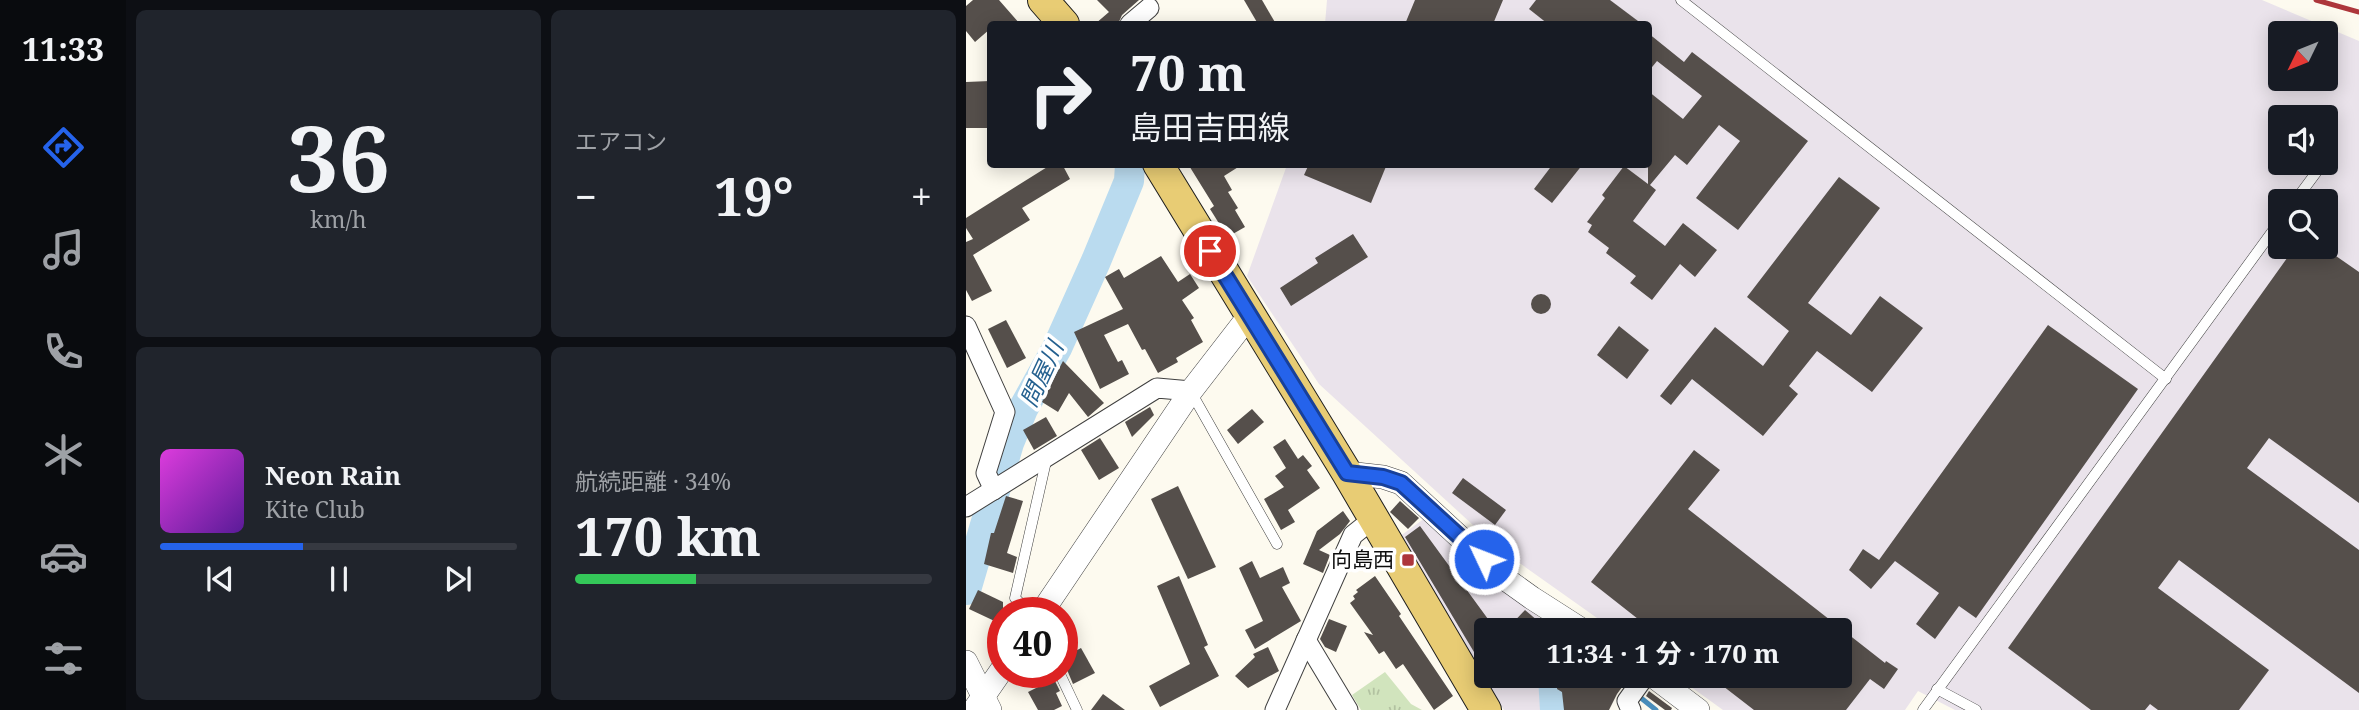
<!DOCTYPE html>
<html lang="ja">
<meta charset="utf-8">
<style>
:root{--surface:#171b24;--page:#20242c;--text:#f1f3f6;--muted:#9ea1a6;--line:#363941;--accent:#2563eb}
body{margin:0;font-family:"Noto Serif","Noto Sans JP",serif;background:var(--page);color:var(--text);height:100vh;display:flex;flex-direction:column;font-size:26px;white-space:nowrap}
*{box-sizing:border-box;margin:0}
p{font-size:23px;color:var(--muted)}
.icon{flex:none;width:38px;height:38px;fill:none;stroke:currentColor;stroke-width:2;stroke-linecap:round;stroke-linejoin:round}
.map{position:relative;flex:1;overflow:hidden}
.side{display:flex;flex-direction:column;gap:10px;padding:10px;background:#0d0f14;width:840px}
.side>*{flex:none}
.guide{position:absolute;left:21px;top:21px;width:665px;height:147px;border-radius:7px;box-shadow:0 4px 18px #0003;background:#171b24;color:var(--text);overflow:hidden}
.needle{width:46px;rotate:227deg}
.tools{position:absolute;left:1302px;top:21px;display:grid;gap:14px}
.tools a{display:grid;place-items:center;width:70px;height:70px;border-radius:7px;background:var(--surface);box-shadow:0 4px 18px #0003;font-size:35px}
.speed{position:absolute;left:21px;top:597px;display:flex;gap:14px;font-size:35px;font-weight:700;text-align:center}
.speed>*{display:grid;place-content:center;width:91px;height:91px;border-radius:50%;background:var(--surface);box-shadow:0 4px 18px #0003;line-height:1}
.speed .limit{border:10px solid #d22;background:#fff;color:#111}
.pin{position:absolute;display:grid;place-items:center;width:60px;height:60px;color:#fff;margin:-30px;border:4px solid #fff;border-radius:50%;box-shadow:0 2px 7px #0007}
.me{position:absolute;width:77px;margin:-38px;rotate:313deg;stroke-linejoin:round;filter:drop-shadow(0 0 5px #0008)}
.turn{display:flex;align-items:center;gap:24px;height:147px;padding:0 28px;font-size:32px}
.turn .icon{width:91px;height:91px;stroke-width:2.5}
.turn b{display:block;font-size:49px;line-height:60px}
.big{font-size:52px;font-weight:700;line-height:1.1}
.side .card{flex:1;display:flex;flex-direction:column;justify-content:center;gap:10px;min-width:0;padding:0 24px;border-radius:10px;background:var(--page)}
.side .dial{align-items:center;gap:0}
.dial b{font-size:91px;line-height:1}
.song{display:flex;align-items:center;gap:21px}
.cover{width:84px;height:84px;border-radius:10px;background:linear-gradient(135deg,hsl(300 70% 55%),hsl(270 70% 35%))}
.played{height:7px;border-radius:4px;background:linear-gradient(90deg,var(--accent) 40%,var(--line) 40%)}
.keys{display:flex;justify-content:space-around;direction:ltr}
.heat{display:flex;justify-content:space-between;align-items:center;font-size:38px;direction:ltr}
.charge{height:10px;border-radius:5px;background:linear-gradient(90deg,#34c759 34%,var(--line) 0)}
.side .tiles{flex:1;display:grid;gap:10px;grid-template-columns:repeat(2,1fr)}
.trip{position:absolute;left:508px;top:618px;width:378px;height:70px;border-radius:7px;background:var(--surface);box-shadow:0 4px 18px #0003;font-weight:700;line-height:70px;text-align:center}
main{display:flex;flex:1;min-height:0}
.dock{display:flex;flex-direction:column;width:126px;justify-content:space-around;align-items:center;background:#090b0e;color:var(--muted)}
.dock .icon{width:49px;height:49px}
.dock .active{color:var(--accent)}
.dock b{font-size:32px;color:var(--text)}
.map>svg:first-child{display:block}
</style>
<main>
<nav class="dock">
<b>11:33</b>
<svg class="icon active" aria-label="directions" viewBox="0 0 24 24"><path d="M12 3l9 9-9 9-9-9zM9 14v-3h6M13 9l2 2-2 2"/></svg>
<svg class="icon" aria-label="music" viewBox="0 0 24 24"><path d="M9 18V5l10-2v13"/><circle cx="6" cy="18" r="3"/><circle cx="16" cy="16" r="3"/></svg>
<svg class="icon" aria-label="phone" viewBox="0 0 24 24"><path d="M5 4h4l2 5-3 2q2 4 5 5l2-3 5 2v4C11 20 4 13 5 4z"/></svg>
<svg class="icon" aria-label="climate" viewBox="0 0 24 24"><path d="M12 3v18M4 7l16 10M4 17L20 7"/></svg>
<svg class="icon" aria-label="car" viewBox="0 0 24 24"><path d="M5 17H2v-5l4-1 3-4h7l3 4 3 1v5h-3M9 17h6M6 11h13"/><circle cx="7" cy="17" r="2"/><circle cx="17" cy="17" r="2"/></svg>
<svg class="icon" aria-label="filters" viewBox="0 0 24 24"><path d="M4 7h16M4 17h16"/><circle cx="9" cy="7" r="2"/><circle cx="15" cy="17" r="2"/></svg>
</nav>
<section class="side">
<div class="tiles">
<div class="card dial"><b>36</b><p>km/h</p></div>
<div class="card"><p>エアコン</p>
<div class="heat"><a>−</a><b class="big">19°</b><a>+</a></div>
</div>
<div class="card">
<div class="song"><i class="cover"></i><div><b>Neon Rain</b><p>Kite Club</p></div></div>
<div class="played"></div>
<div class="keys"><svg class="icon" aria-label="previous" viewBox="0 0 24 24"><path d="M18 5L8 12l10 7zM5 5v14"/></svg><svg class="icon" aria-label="pause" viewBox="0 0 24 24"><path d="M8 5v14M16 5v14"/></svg><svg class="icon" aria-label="next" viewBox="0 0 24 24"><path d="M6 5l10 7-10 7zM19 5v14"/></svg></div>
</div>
<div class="card"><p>航続距離 · 34%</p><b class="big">170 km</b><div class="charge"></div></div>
</div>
</section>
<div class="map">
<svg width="1393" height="710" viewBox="0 0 1393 710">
<defs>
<pattern id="park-tufts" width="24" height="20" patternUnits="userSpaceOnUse" patternTransform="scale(1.75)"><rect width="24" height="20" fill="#d1e4bd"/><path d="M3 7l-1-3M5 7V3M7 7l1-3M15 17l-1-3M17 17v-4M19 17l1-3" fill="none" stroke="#b2c2a1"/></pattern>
</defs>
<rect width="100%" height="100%" fill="#fdfaef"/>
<g fill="#eae3eb" fill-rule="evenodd">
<path d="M 361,0 L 1296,0 L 1393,41 L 1393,710 L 989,710 L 952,691 L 939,710 L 757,710 L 710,676 L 873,676 L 873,630 L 648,630 L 531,547 L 353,384 L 281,276 L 321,165 L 682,164 L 682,24 L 359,24 ZM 1314,33 L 1360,33 L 1360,79 L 1314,79 ZM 1314,117 L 1360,117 L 1360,163 L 1314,163 ZM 1314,201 L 1360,201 L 1360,247 L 1314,247 Z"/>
<path d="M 459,518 L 535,587 L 583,625 L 583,630 L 520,630 L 520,676 L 581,676 L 580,710 L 538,710 L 433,537 Z"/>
</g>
<path fill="url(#park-tufts)" d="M 419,672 L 445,704 L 456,710 L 395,710 L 386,695 Z"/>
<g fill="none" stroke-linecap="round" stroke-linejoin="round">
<path stroke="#4a8fbd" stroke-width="5" d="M 675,698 L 690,710"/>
<g stroke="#badbef" stroke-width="30">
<path d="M 0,590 L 43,443 L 57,409 L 91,348 L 130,261 L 163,181 L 164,164"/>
<path d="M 589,630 L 590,629"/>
<path d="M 587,676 L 589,710"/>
</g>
</g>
<g fill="#554f4b">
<path d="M 7,0 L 33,0 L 54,24 L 24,24 L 24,29 L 9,42 L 0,31 L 0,6 Z"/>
<path d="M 131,0 L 173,0 L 156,15 L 152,24 L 129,24 L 143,12 Z"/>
<path d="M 278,0 L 296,0 L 310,24 L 292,24 Z"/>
<path d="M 449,0 L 537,0 L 527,24 L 439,24 Z"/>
<path d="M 570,0 L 644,0 L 676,24 L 582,24 L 563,9 Z"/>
<path d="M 682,33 L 718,62 L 726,52 L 842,141 L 772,230 L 730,198 L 774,141 L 753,125 L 721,165 L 709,155 L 684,185 L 690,190 L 667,221 L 699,246 L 717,223 L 751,250 L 729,277 L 714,264 L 686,300 L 664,283 L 670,276 L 640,253 L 643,248 L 622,232 L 626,225 L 621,222 L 639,198 L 636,195 L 658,166 L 682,184 L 682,91 L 717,119 L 736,96 L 691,61 L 682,72 Z"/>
<path d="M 24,81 L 24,128 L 0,128 L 0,82 Z"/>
<path d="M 86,164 L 96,164 L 104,179 L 56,208 L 64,220 L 7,255 L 26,291 L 6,301 L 0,290 L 0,242 L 7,239 L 0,228 L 0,218 Z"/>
<path d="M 222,164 L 277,164 L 258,176 L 266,190 L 262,192 L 272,208 L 269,210 L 279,227 L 258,239 L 251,227 L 254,225 L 244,209 L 248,206 Z"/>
<path d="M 343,164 L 421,164 L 405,203 L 338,175 Z"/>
<path d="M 587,164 L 617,164 L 586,203 L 568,189 Z"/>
<path d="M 873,177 L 914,208 L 842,303 L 885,335 L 914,296 L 957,328 L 906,392 L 851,351 L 823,386 L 832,394 L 797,436 L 726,379 L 705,405 L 694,396 L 749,327 L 797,366 L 823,331 L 781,297 Z"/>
<path d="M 387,234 L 402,257 L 325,306 L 314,288 L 352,263 L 349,258 Z"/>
<path d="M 1329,247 L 1357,247 L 1393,272 L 1393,503 L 1303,438 L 1281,468 L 1393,550 L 1393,693 L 1213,560 L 1192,588 L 1303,670 L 1273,710 L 1192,710 L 1184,704 L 1179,710 L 1125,710 L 1042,648 Z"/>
<path d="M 195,256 L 212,282 L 224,274 L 233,288 L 216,300 L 228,318 L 225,320 L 237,342 L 210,358 L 212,362 L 192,373 L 179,349 L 176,350 L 162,324 L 138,335 L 152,362 L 156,360 L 163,374 L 134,389 L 108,332 L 157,309 L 139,277 L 153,269 L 158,278 Z"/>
<circle cx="575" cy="304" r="10"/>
<path d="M 40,320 L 60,358 L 41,368 L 22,329 Z"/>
<path d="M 1082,325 L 1172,389 L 1010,618 L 993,606 L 969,639 L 950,624 L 973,593 L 929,561 L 905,589 L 883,570 L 897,549 L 913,560 Z"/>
<path d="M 653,326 L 683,350 L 661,379 L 631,355 Z"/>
<path d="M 97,361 L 138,403 L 122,417 L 103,393 L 92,412 L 76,402 Z"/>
<path d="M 184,407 L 188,415 L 166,437 L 159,422 Z"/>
<path d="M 286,409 L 298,422 L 272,444 L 261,430 Z"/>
<path d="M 80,417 L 91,436 L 68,450 L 57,430 Z"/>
<path d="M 134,438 L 153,468 L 133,480 L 115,450 Z"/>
<path d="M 319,439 L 332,459 L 337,455 L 346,466 L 341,470 L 354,488 L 322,510 L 329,522 L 315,530 L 298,499 L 318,487 L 309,476 L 320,468 L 307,447 Z"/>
<path d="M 728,450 L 754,470 L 722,509 L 919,663 L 920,661 L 932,669 L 918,689 L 904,679 L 880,710 L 788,710 L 744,676 L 873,676 L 873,630 L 686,630 L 625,582 Z"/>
<path d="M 497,478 L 540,510 L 529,525 L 486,493 Z"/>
<path d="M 212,486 L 250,567 L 222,579 L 185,499 Z"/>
<path d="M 40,496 L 57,501 L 41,553 L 51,557 L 47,573 L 18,564 L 25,533 L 28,533 Z"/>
<path d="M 434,501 L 453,518 L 442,529 L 424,512 Z"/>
<path d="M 377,511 L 384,521 L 374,534 L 353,550 L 364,555 L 357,573 L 337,564 L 351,531 Z"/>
<path d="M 454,526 L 530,630 L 520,630 L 520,672 L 439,537 Z"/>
<path d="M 286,561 L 294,578 L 317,567 L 324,583 L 316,587 L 335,621 L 289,649 L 279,630 L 297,621 L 273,568 Z"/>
<path d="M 213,576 L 242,645 L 238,647 L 253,676 L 194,707 L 183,686 L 224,664 L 191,586 Z"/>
<path d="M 409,576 L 435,614 L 433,616 L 487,696 L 468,710 L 437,664 L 430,669 L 418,651 L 413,654 L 398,632 L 407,635 L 384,603 L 389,599 L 387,596 L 392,592 L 390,590 Z"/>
<path d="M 12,590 L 37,602 L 37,625 L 3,609 Z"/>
<path d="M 559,610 L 572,621 L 564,630 L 540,630 Z"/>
<path d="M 363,619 L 381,626 L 370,652 L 359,647 L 354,639 Z"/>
<path d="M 302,647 L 313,671 L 282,688 L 269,676 L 289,657 L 287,654 Z"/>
<path d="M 115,648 L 129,673 L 107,684 L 96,658 Z"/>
<path d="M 592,676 L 664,676 L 651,694 L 643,710 L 598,710 L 596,692 L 591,689 Z"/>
<path d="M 88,679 L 94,691 L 90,693 L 96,706 L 88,710 L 72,710 L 62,692 Z"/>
<path d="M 683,691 L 706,708 L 705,710 L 699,710 L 680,696 Z"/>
<path d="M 137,694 L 159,710 L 125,710 Z"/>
</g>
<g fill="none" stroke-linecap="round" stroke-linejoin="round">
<g stroke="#404040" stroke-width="11">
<g id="service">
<path d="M 715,0 L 1200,379"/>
<path d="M 1329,201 L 1352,170"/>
<path d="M 225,392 L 311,544"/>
<path d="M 63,612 L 49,598 L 81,457"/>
<path d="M 93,672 L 111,710"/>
<path d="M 971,689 L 1010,710"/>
<path d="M 957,710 L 1314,221"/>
</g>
</g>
<g stroke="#404040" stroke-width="21">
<g id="minor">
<path d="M 164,24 L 183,8"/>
<path d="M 0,326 L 39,412 L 20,473 L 28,490"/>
<path d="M 0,507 L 191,388 L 225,391"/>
<path d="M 340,640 L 382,710"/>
<path d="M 309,710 L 387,535 L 407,519"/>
<path d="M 665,710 L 661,701 L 679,676"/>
</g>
</g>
<g stroke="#404040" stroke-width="24">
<g id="tertiary">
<path d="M 381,473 L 417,477 L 435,483 L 538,578 L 566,598 L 616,630"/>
<path d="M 76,612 L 225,391 L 283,316"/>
<path d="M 0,662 L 24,710"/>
<path d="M 687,676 L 732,710"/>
<path d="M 10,707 L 37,668"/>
</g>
</g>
<g stroke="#1e1e1e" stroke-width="32">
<g id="primary">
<path d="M 77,0 L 98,24"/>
<path d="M 192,164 L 381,473 L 520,710"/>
</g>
</g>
<use href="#service" stroke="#fff" stroke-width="10"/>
<use href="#minor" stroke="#fff" stroke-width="19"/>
<use href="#tertiary" stroke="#fff" stroke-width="23"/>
<use href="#primary" stroke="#e8cc74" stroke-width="30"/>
<path stroke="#ad363b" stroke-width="5" d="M 1350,0 L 1393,12"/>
</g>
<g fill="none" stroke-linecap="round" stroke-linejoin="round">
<g stroke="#184099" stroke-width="18">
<path id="route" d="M 244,251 L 381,473 L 417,477 L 435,483 L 518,559"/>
</g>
<use href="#route" stroke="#2563eb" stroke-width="12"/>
</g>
<rect fill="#ad363b" stroke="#fff" stroke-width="2.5" x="435" y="553" width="14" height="14" rx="3.5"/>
<g text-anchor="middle" stroke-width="7" stroke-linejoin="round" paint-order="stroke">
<g font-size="21" fill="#0d0d0d" stroke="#fff" text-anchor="end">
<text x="428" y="567">向島西</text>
</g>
<g font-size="23" font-style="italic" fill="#256190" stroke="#fff">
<text transform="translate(76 374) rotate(-65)" y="8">問屋川</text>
</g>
</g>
</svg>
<div class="tools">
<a><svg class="needle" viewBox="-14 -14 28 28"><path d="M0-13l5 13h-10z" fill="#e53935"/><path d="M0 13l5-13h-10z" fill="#9ea1a6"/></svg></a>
<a><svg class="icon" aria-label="sound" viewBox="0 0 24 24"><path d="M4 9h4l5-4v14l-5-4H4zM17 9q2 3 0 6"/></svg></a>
<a><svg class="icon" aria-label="search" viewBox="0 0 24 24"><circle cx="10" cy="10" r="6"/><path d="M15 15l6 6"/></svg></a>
</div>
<div class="speed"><div class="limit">40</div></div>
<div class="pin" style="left:244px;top:251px;background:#d93025"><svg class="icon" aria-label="arrive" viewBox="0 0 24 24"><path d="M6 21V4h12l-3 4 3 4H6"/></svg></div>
<svg class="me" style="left:518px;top:559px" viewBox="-20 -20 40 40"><circle r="17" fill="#2563eb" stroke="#fff" stroke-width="3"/><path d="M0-11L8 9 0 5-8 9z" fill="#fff"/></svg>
<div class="trip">11:34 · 1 分 · 170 m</div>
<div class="guide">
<div class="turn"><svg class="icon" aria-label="right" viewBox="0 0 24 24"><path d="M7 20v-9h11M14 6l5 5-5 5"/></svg><div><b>70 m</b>島田吉田線</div></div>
</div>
</div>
</main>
